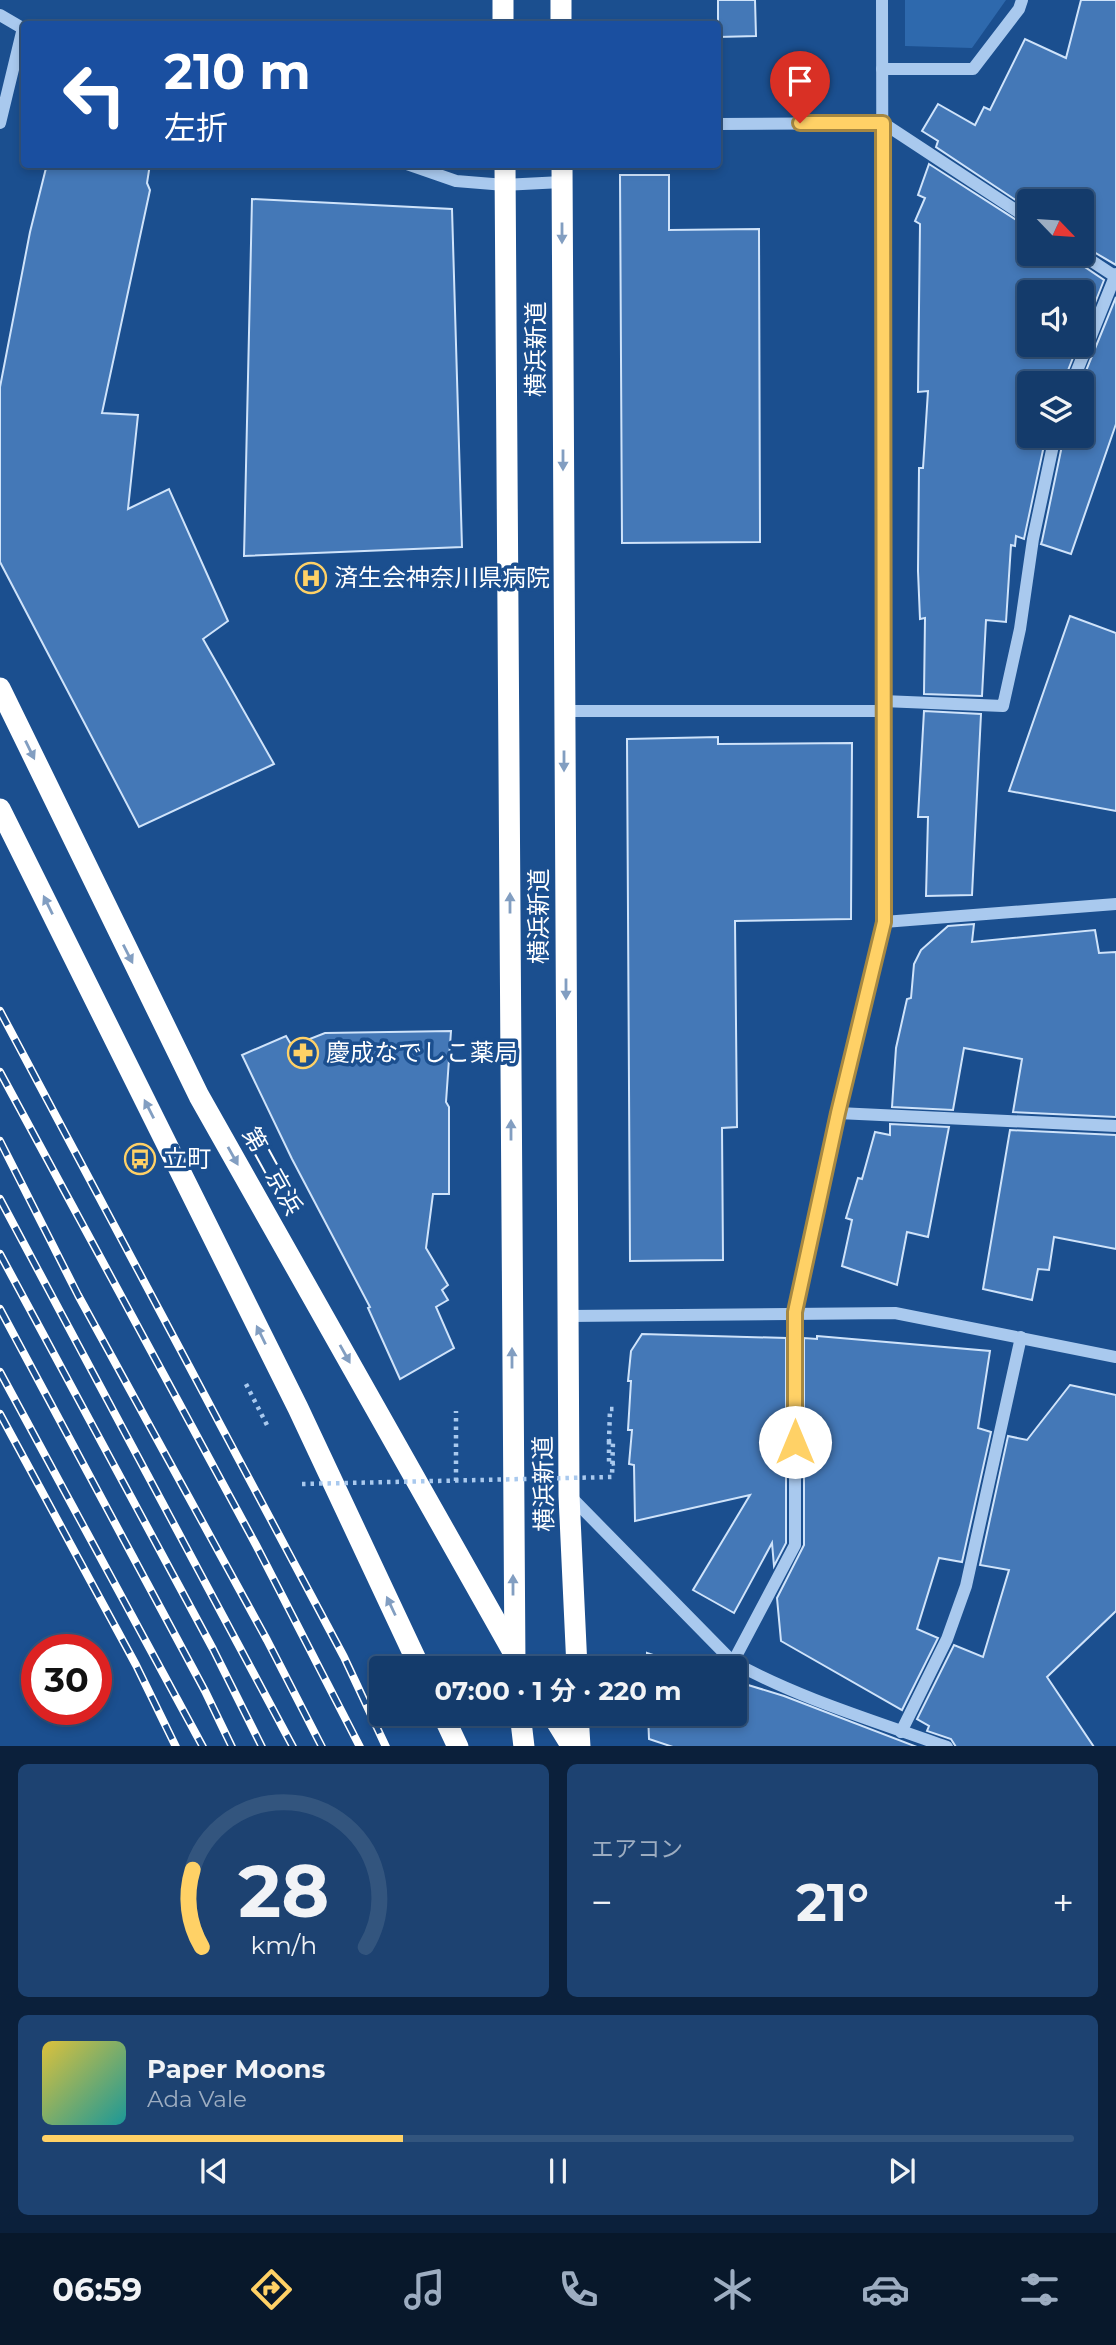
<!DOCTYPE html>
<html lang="ja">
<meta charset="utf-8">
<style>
:root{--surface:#143b6b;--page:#1d4271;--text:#f1f3f6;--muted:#9dadc1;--line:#33557e;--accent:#ffd166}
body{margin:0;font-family:Montserrat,"Noto Sans JP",sans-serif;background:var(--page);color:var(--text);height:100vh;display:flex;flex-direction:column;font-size:26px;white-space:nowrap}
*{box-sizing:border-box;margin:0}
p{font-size:23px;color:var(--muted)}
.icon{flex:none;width:38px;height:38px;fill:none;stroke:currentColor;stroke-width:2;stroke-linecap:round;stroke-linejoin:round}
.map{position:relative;height:1746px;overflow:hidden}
.drawer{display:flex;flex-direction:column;gap:18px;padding:18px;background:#0b203b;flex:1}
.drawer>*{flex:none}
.top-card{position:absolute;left:21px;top:21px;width:700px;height:147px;border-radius:7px;box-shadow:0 4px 10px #0003,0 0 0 2px var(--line);background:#1a4fa0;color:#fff;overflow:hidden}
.needle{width:46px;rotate:115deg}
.buttons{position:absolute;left:1017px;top:189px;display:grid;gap:14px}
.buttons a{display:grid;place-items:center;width:77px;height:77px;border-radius:7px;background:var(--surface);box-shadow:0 4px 10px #0003,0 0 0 2px var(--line);font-size:35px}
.speed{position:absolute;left:21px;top:1634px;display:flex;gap:14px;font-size:35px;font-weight:700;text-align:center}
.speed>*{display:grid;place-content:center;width:91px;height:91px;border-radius:50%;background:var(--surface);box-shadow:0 4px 10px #0003,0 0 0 2px var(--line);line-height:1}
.speed .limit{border:10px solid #d22;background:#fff;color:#111}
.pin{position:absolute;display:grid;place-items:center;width:60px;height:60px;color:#fff;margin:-72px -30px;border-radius:50% 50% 50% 0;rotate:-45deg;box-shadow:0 0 7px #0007}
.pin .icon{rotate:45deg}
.me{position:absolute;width:77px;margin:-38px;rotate:0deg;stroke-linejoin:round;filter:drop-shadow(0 0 5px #0008)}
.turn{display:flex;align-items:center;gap:24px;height:147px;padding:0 28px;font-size:32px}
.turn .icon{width:91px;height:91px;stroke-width:2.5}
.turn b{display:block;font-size:49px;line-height:60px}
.big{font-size:52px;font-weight:700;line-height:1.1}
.drawer .widget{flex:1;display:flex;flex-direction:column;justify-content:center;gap:10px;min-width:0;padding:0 24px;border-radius:10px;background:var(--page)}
.drawer .dial{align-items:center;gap:0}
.dial svg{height:182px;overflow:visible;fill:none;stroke:var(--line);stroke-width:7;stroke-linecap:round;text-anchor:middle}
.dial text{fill:var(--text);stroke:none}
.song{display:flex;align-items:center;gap:21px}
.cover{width:84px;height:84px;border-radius:10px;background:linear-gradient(135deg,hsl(50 70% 55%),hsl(180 70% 35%))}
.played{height:7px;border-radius:4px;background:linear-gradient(90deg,var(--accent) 35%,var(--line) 35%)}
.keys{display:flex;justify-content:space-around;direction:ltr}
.heat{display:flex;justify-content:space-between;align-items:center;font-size:38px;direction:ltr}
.drawer .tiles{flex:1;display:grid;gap:18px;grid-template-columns:1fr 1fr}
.widget:last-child{grid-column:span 2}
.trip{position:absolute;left:369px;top:1656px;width:378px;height:70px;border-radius:7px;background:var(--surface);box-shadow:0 4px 10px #0003,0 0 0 2px var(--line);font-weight:700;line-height:70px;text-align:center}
.dock{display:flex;height:112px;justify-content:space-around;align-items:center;background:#08182b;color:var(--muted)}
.dock .icon{width:49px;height:49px}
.dock .selected{color:var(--accent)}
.dock b{font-size:32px;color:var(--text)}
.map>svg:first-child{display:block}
</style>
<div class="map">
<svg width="1116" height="1747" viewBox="0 0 1116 1747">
<rect width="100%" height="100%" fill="#1b4f8f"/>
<path fill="#2e69ad" d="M 905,0 L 1006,0 L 972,48 L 905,46 Z"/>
<g fill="#4478b7" stroke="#cfe3fa" stroke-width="2">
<path d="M 718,0 L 755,0 L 756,36 L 718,37 Z"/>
<path d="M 1081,0 L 1116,0 L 1116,265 L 1082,245 L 1082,201 L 1029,201 L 1029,209 L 936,147 L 938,141 L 922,131 L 938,104 L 975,125 L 984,107 L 990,110 L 1025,39 L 1066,58 Z"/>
<path d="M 47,164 L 150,164 L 147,183 L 150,190 L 102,413 L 138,415 L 128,509 L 169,489 L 228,621 L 203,639 L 274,764 L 139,827 L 0,562 L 0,387 L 30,232 Z"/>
<path d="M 929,164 L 1029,228 L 1029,254 L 1072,254 L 1076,261 L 1104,280 L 1082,336 L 1082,292 L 1029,292 L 1029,345 L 1078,345 L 1063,383 L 1029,383 L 1029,436 L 1046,436 L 1024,539 L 1016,536 L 1015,546 L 1011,545 L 1006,622 L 986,620 L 982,696 L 924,694 L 925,618 L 920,619 L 918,571 L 919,468 L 923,468 L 928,391 L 918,392 L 920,224 L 915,221 L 925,198 L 918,195 Z"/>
<path d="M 620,175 L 669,175 L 669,230 L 759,229 L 760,542 L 622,543 Z"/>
<path d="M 252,199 L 452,209 L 462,547 L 244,556 Z"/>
<path d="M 1116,297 L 1116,424 L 1071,554 L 1041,544 L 1042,541 L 1064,436 L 1082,436 L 1081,383 Z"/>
<path d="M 1070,616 L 1116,633 L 1116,811 L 1009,791 Z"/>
<path d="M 924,711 L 981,714 L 972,895 L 926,896 L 928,817 L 918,817 Z"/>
<path d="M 718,737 L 718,744 L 852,743 L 851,919 L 735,921 L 737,1127 L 722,1128 L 723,1260 L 630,1261 L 627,739 Z"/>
<path d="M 974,924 L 972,942 L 1095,930 L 1099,953 L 1116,952 L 1116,1117 L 1013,1112 L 1022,1059 L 964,1048 L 953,1110 L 892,1107 L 896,1048 L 907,999 L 911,998 L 914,964 L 921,950 L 948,926 Z"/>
<path d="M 451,1031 L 446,1102 L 449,1107 L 449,1194 L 433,1194 L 426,1248 L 448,1285 L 442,1290 L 448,1300 L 436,1307 L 454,1348 L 400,1379 L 368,1308 L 370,1307 L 292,1159 L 242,1055 L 286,1036 L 292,1046 L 325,1033 Z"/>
<path d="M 890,1124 L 949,1127 L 928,1237 L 907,1232 L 897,1285 L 842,1266 L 852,1220 L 846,1218 L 858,1178 L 862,1179 L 875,1132 L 890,1135 Z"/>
<path d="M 1010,1130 L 1116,1135 L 1116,1249 L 1054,1237 L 1049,1270 L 1038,1269 L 1032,1300 L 983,1289 Z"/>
<path d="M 642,1334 L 786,1338 L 786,1543 L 774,1566 L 772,1543 L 734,1613 L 693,1590 L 750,1495 L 635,1521 L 634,1465 L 629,1464 L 632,1430 L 628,1430 L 631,1381 L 628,1381 L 631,1351 Z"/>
<path d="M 817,1336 L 990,1351 L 978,1428 L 991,1432 L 962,1562 L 939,1558 L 917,1629 L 938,1638 L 902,1710 L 781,1641 L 777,1598 L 804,1545 L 804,1338 L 817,1339 Z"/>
<path d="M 1070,1385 L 1116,1395 L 1116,1611 L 1047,1677 L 1094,1747 L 956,1747 L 951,1739 L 927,1731 L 929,1726 L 917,1719 L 954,1645 L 983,1657 L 1009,1570 L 980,1565 L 1008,1436 L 1027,1440 Z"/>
<path d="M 647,1653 L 684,1665 L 694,1668 L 647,1668 Z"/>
<path d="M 735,1681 L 784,1696 L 917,1747 L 673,1747 L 649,1739 L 648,1713 L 735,1713 Z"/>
</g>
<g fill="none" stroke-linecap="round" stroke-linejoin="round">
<g stroke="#a9c9ee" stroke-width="4.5" stroke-dasharray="3.5 5" stroke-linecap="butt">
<path d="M 246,1384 L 269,1429"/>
<path d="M 610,1409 L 617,1409"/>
<path d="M 609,1441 L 609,1464 L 617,1463"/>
<path d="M 456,1481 L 456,1411"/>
</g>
<g stroke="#a9c9ee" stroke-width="12">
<path d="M 0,15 L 24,29"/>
<path d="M 882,69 L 973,69 L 1019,9 L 1022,0"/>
<path d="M 0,123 L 23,28"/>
<path d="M 718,124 L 883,123 L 1029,219"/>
<path d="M 407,164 L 456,181 L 505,185 L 562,182"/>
<path d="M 1081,254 L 1116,277"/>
<path d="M 1072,383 L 1116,274"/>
<path d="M 883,701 L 1003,706 L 1020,629 L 1033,539 L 1055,436"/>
<path d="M 564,711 L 884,711"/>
<path d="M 884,922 L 1116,904"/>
<path d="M 838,1113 L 1116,1126"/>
<path d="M 568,1316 L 895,1313 L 1116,1357"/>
<path d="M 570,1496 L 733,1662 C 800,1699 875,1721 947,1747"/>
<path d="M 733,1662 L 795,1545 L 795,1312 L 838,1113 L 884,922 L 882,0"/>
<path d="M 901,1732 L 947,1639 L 966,1586 L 1021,1337"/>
</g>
<g stroke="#fff" stroke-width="21">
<path d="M 503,0 L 503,24"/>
<path d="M 561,0 L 561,24"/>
<path d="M 505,164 L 515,1668"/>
<path d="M 562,164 L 569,1496 L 577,1668"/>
<path d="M 0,688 L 199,1096 L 512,1650"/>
<path d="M 0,809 L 298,1408 L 420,1668"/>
<path d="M 442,1713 L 458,1747"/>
<path d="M 520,1713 L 524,1747"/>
<path d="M 551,1713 L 572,1747"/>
<path d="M 578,1713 L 580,1747"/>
</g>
<g stroke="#fff" stroke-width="8">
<g id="rail">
<path d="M 0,1011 L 344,1657 L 386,1747"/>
<path d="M 0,1072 L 256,1545 L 360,1747"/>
<path d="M 0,1141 L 78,1295 L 267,1640 L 322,1747"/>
<path d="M 0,1199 L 293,1747"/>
<path d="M 0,1254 L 213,1649 L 262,1747"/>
<path d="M 0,1309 L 205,1691 L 232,1747"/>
<path d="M 0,1372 L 203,1747"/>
<path d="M 0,1414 L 136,1665 L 176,1747"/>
</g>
</g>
<use href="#rail" stroke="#1b4f8f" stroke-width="5" stroke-dasharray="16" stroke-linecap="butt"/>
<path stroke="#a9c9ee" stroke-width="4.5" stroke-dasharray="3.5 5" stroke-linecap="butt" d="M 302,1484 L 612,1477 L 613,1441 L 609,1441 L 610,1409"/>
</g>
<defs><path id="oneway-solid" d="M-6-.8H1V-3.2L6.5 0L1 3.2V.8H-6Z" transform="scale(1.75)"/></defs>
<g fill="#829ec1">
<use href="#oneway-solid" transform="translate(562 233) rotate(90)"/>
<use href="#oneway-solid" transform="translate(563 460) rotate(90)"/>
<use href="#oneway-solid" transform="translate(30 750) rotate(64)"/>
<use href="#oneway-solid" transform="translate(564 761) rotate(90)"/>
<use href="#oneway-solid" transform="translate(510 903) rotate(-90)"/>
<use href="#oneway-solid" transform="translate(48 905) rotate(-116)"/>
<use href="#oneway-solid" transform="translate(128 954) rotate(63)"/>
<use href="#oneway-solid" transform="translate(566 989) rotate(90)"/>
<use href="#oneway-solid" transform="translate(149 1109) rotate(-117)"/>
<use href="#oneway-solid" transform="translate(511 1130) rotate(-90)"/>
<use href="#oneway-solid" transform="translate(233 1156) rotate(61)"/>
<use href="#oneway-solid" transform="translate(261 1335) rotate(-116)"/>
<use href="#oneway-solid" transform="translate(345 1354) rotate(61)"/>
<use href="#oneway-solid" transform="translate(512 1358) rotate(-90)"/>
<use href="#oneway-solid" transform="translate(513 1585) rotate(-90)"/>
<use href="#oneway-solid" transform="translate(391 1606) rotate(-115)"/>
</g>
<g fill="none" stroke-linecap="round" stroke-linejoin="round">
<g stroke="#a68842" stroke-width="18">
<path id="route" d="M 795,1442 L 795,1312 L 838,1113 L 884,922 L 883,123 L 800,123"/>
</g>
<use href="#route" stroke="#ffd166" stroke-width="12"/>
</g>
<defs>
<g id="hospital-ring" transform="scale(1.575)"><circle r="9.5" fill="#1b4f8f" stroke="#ffd166" stroke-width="1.5"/><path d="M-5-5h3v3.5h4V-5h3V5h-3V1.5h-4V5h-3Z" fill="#ffd166"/></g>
<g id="pharmacy-ring" transform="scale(1.575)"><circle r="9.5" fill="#1b4f8f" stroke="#ffd166" stroke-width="1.5"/><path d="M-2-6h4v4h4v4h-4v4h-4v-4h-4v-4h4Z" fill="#ffd166"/></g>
<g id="bus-ring" transform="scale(1.575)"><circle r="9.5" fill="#1b4f8f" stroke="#ffd166" stroke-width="1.5"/><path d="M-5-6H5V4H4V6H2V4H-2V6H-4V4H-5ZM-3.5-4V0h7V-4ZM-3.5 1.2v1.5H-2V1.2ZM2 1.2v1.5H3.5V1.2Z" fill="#ffd166"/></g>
</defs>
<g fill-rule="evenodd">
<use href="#hospital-ring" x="311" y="578"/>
<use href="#pharmacy-ring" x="303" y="1053"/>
<use href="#bus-ring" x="140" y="1159"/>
</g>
<g text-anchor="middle" stroke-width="7" stroke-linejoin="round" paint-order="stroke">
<g font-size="24" fill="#fff" stroke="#1b4f8f">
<text transform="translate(536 349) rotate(-90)" y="8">横浜新道</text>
<text transform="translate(539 916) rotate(-90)" y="8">横浜新道</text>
<text transform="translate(272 1171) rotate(61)" y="8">第二京浜</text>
<text transform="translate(544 1484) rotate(-91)" y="8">横浜新道</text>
</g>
<g font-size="24" fill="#fff" stroke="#1b4f8f" text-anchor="start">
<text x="334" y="586">済生会神奈川県病院</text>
<text x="326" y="1061">慶成なでしこ薬局</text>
<text x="163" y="1167">立町</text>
</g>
</g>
</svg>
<div class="buttons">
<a><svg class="needle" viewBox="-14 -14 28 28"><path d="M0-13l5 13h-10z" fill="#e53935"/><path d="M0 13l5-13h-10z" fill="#9dadc1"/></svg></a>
<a><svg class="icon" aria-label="sound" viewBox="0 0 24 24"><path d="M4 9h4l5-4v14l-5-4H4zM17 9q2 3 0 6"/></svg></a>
<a><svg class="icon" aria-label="layers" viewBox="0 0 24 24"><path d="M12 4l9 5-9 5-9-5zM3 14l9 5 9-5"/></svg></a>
</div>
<div class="speed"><div class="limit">30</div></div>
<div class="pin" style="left:800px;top:123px;background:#d93025"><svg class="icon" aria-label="arrive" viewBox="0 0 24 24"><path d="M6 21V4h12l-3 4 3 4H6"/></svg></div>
<svg class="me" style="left:795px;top:1442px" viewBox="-20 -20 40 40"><circle r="19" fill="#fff"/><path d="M0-13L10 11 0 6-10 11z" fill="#ffd166"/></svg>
<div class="trip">07:00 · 1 分 · 220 m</div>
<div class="top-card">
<div class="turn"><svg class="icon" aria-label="left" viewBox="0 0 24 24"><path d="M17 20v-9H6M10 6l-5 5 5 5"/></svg><div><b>210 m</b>左折</div></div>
</div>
</div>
<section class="drawer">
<div class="tiles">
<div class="widget dial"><svg viewBox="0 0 100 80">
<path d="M14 69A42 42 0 1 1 86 69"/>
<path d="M14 69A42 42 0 0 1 10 35" stroke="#ffd166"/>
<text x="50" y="56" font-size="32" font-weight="700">28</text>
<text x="50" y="72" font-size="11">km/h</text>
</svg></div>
<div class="widget"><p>エアコン</p>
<div class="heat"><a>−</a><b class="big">21°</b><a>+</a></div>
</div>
<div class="widget">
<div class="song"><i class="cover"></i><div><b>Paper Moons</b><p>Ada Vale</p></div></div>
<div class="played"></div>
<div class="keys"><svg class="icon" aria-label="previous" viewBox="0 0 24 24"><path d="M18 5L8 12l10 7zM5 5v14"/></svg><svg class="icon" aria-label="pause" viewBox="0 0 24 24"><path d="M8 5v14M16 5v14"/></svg><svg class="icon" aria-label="next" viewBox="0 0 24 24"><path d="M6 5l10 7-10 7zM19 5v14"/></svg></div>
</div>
</div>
</section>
<nav class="dock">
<b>06:59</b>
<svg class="icon selected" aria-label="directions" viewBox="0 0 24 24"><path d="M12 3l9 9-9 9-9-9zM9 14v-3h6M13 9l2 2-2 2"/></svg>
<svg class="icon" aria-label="music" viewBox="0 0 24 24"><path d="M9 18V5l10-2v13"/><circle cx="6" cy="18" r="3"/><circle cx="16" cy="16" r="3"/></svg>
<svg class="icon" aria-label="phone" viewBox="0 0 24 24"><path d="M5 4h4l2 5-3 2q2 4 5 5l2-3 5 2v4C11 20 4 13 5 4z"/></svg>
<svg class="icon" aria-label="climate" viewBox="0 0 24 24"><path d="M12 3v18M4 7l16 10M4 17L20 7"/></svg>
<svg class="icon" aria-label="car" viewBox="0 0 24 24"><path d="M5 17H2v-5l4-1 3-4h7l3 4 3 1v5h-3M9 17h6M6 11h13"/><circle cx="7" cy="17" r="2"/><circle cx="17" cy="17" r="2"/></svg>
<svg class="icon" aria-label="filters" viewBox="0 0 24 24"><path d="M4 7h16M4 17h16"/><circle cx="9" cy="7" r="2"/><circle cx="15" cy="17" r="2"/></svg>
</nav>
